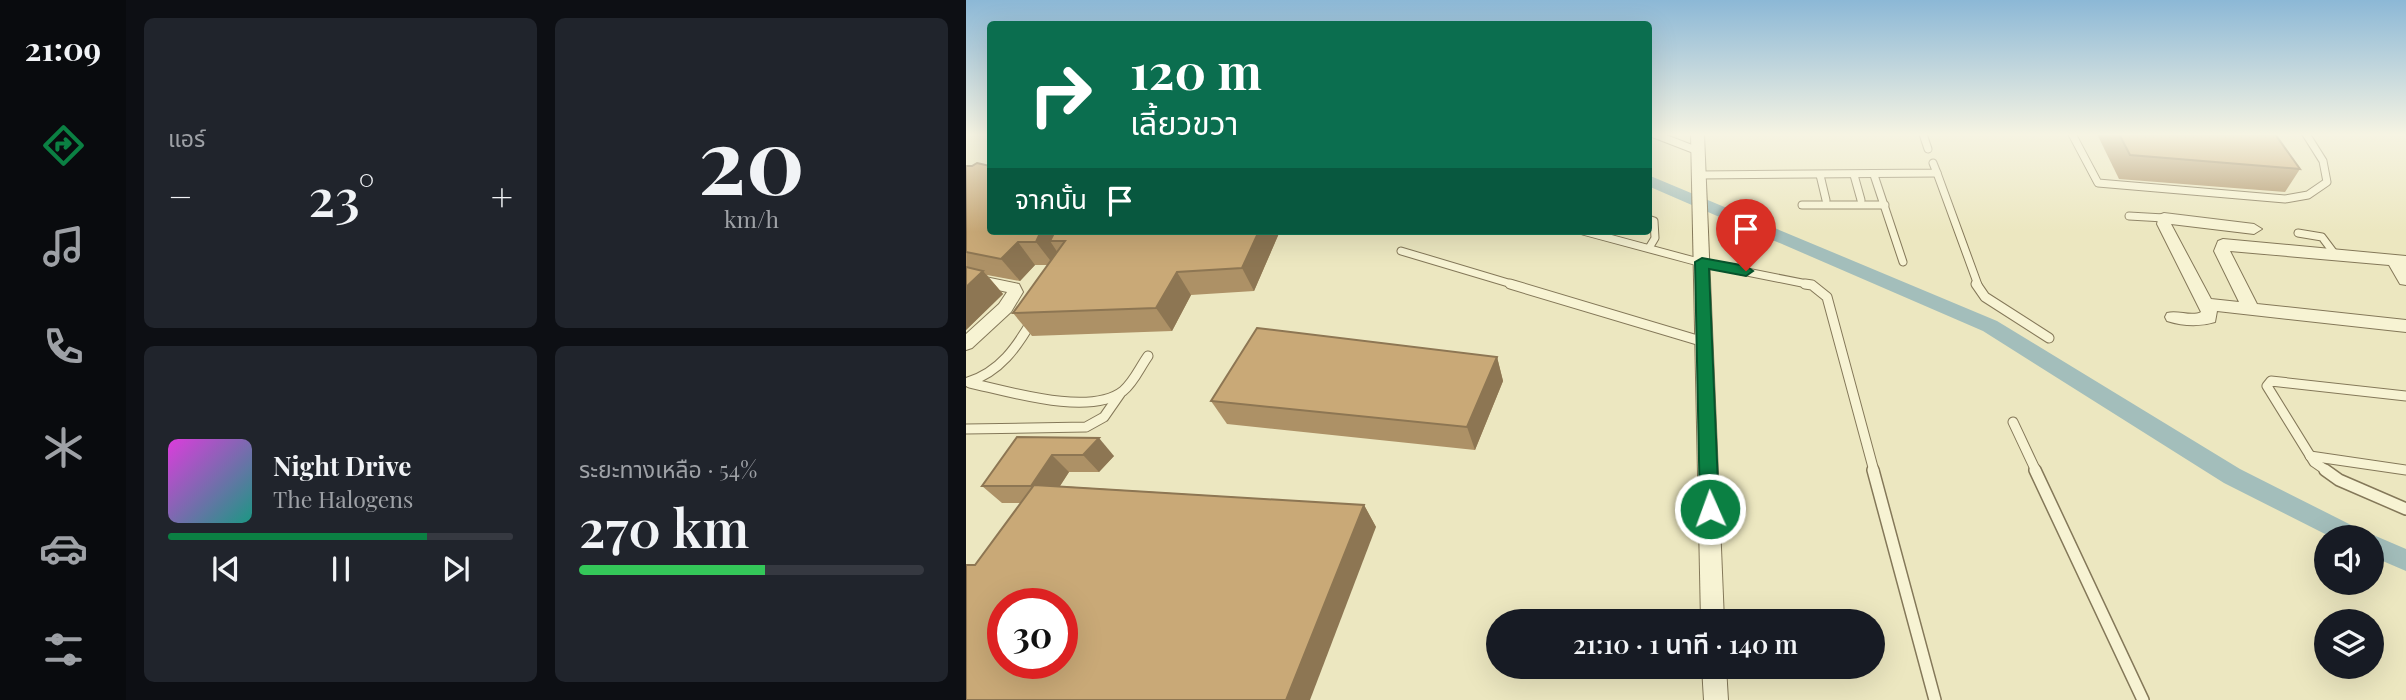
<!DOCTYPE html>
<html lang="th">
<meta charset="utf-8">
<style>
:root{--surface:#171b24;--page:#20242c;--text:#f1f3f6;--muted:#9ea1a6;--line:#363941;--accent:#0b8043}
body{margin:0;font-family:"Playfair Display","Noto Sans Thai",serif;background:var(--page);color:var(--text);height:100vh;display:flex;flex-direction:column;font-size:26px;white-space:nowrap}
*{box-sizing:border-box;margin:0}
p{font-size:23px;color:var(--muted)}
.icon{flex:none;width:38px;height:38px;fill:none;stroke:currentColor;stroke-width:2;stroke-linecap:round;stroke-linejoin:round}
.map{position:relative;flex:1;overflow:hidden}
.details{display:flex;flex-direction:column;gap:18px;padding:18px;background:#0d0f14;width:840px}
.details>*{flex:none}
.top-card{position:absolute;left:21px;top:21px;width:665px;height:214px;border-radius:7px;box-shadow:0 7px 28px #0002;background:#0b6e4f;color:#fff;overflow:hidden}
.buttons{position:absolute;left:1348px;top:525px;display:grid;gap:14px}
.buttons a{display:grid;place-items:center;width:70px;height:70px;border-radius:50%;background:var(--surface);box-shadow:0 7px 28px #0002;font-size:35px}
.speed{position:absolute;left:21px;top:588px;display:flex;gap:14px;font-size:35px;font-weight:700;text-align:center}
.speed>*{display:grid;place-content:center;width:91px;height:91px;border-radius:50%;background:var(--surface);box-shadow:0 7px 28px #0002;line-height:1}
.speed .limit{border:10px solid #d22;background:#fff;color:#111}
.pin{position:absolute;display:grid;place-items:center;width:60px;height:60px;color:#fff;margin:-72px -30px;border-radius:50% 50% 50% 0;rotate:-45deg;box-shadow:0 0 7px #0007}
.pin .icon{rotate:45deg}
.me{position:absolute;width:77px;margin:-38px;rotate:358deg;stroke-linejoin:round;filter:drop-shadow(0 0 5px #0008)}
.turn{display:flex;align-items:center;gap:24px;height:147px;padding:0 28px;font-size:32px}
.turn .icon{width:91px;height:91px;stroke-width:2.5}
.turn b{display:block;font-size:49px;line-height:60px}
.then{display:flex;align-items:center;height:66px;padding:0 28px;background:#0003;gap:14px;font-size:26px}
.big{font-size:52px;font-weight:600;line-height:1.1}
.details .card{flex:1;display:flex;flex-direction:column;justify-content:center;gap:10px;min-width:0;padding:0 24px;border-radius:10px;background:var(--page)}
.details .dial{align-items:center;gap:0}
.dial b{font-size:91px;line-height:1}
.song{display:flex;align-items:center;gap:21px}
.cover{width:84px;height:84px;border-radius:10px;background:linear-gradient(135deg,hsl(300 70% 55%),hsl(170 70% 35%))}
.played{height:7px;border-radius:4px;background:linear-gradient(90deg,var(--accent) 75%,var(--line) 75%)}
.keys{display:flex;justify-content:space-around;direction:ltr}
.heat{display:flex;justify-content:space-between;align-items:center;font-size:38px;direction:ltr}
.charge{height:10px;border-radius:5px;background:linear-gradient(90deg,#34c759 54%,var(--line) 0)}
.details .tiles{flex:1;display:grid;gap:18px;grid-template-columns:repeat(2,1fr)}
.trip{position:absolute;left:520px;top:609px;width:399px;height:70px;border-radius:35px;background:var(--surface);box-shadow:0 7px 28px #0002;font-weight:600;line-height:70px;text-align:center}
main{display:flex;flex:1;min-height:0}
.menu{display:flex;flex-direction:column;width:126px;justify-content:space-around;align-items:center;background:#090b0e;color:var(--muted)}
.menu .icon{width:49px;height:49px}
.menu .current{color:var(--accent)}
.menu b{font-size:32px;color:var(--text)}
.map>svg:first-child{display:block}
</style>
<main>
<nav class="menu">
<b>21:09</b>
<svg class="icon current" aria-label="directions" viewBox="0 0 24 24"><path d="M12 3l9 9-9 9-9-9zM9 14v-3h6M13 9l2 2-2 2"/></svg>
<svg class="icon" aria-label="music" viewBox="0 0 24 24"><path d="M9 18V5l10-2v13"/><circle cx="6" cy="18" r="3"/><circle cx="16" cy="16" r="3"/></svg>
<svg class="icon" aria-label="phone" viewBox="0 0 24 24"><path d="M5 4h4l2 5-3 2q2 4 5 5l2-3 5 2v4C11 20 4 13 5 4z"/></svg>
<svg class="icon" aria-label="climate" viewBox="0 0 24 24"><path d="M12 3v18M4 7l16 10M4 17L20 7"/></svg>
<svg class="icon" aria-label="car" viewBox="0 0 24 24"><path d="M5 17H2v-5l4-1 3-4h7l3 4 3 1v5h-3M9 17h6M6 11h13"/><circle cx="7" cy="17" r="2"/><circle cx="17" cy="17" r="2"/></svg>
<svg class="icon" aria-label="filters" viewBox="0 0 24 24"><path d="M4 7h16M4 17h16"/><circle cx="9" cy="7" r="2"/><circle cx="15" cy="17" r="2"/></svg>
</nav>
<section class="details">
<div class="tiles">
<div class="card"><p>แอร์</p>
<div class="heat"><a>−</a><b class="big">23°</b><a>+</a></div>
</div>
<div class="card dial"><b>20</b><p>km/h</p></div>
<div class="card">
<div class="song"><i class="cover"></i><div><b>Night Drive</b><p>The Halogens</p></div></div>
<div class="played"></div>
<div class="keys"><svg class="icon" aria-label="previous" viewBox="0 0 24 24"><path d="M18 5L8 12l10 7zM5 5v14"/></svg><svg class="icon" aria-label="pause" viewBox="0 0 24 24"><path d="M8 5v14M16 5v14"/></svg><svg class="icon" aria-label="next" viewBox="0 0 24 24"><path d="M6 5l10 7-10 7zM19 5v14"/></svg></div>
</div>
<div class="card"><p>ระยะทางเหลือ · 54%</p><b class="big">270 km</b><div class="charge"></div></div>
</div>
</section>
<div class="map">
<svg width="1440" height="700" viewBox="0 0 1440 700">
<rect width="100%" height="100%" fill="#ece7c0"/>
<g fill="none" stroke-linecap="round" stroke-linejoin="round">
<path fill="#a3bebb" fill-rule="evenodd" d="M 682,175 L 1031,321 L 1274,469 L 1395,530 L 1399,537 L 1405,534 L 1440,549 L 1440,571 L 1405,556 L 1405,537 L 1365,537 L 1258,483 L 1017,331 L 682,186 Z"/>
<g stroke="#847859" stroke-width="9">
<g id="lane-far2">
<path d="M 688,134 L 732,151"/>
<path d="M 957,134 L 962,149"/>
<path d="M 1106,134 L 1132,183 L 1319,199 L 1342,195 L 1361,182 L 1357,161 L 1340,134"/>
<path d="M 971,173 L 1012,285"/>
<path d="M 733,175 L 971,173 L 967,163"/>
<path d="M 854,175 L 860,200"/>
<path d="M 888,175 L 895,200"/>
<path d="M 908,175 L 937,262"/>
<path d="M 836,205 L 919,205"/>
<path d="M 1163,216 L 1198,218"/>
<path d="M 682,219 L 688,221 L 689,238 L 683,248"/>
<path d="M 617,231 L 736,263 L 846,285"/>
<path d="M 1332,233 L 1356,237 L 1368,253"/>
<path d="M 435,251 L 549,285"/>
</g>
</g>
<g stroke="#847859" stroke-width="11">
<g id="lane-far1">
<path d="M 544,284 L 738,342"/>
<path d="M 839,284 L 846,285 L 861,297 L 908,471"/>
<path d="M 1010,284 L 1019,297 L 1083,338"/>
<path d="M 2,382 C 34,372 51,347 67,319"/>
<path d="M 4,383 C 41,391 124,417 157,391 C 168,382 174,367 182,356"/>
<path d="M 1047,422 L 1070,471"/>
<path d="M 0,429 L 120,427 L 138,417 L 154,394"/>
<path d="M 1344,456 L 1440,470"/>
<path d="M 1361,471 L 1348,462 L 1301,386 L 1305,381 L 1440,396"/>
</g>
</g>
<g stroke="#847859" stroke-width="14">
<g id="lane">
<path d="M 907,470 L 969,700"/>
<path d="M 1069,470 L 1177,700"/>
<path d="M 1359,470 L 1373,480 L 1440,509"/>
</g>
</g>
<g stroke="#847859" stroke-width="2">
<g id="street">
<path d="M 725,134 L 738,134 L 758,621 L 735,621 Z"/>
<path d="M 1198,213 L 1288,224 L 1296,229 L 1288,234 L 1205,224 L 1245,299 L 1273,302 L 1248,251 L 1252,241 L 1257,239 L 1440,256 L 1440,285 L 1434,284 L 1423,265 L 1264,251 L 1291,304 L 1440,320 L 1440,332 L 1251,311 L 1249,322 C 1233,327 1217,326 1201,321 L 1199,317 L 1201,313 C 1212,310 1226,317 1235,312 L 1191,224 L 1193,215 Z"/>
<path d="M 0,273 L 53,284 L 57,292 L 45,312 L 6,348 L 0,350 L 0,334 L 33,304 L 41,292 L 0,283 Z"/>
<path d="M 736,667 L 760,667 L 762,700 L 738,700 Z"/>
</g>
</g>
<use href="#lane-far2" stroke="#f7f3d3" stroke-width="7"/>
<use href="#lane-far1" stroke="#f7f3d3" stroke-width="9"/>
<use href="#lane" stroke="#f7f3d3" stroke-width="11"/>
<use href="#street" fill="#f7f3d3" fill-rule="evenodd"/>
</g>
<g fill="#ad9166">
<path d="M 1131,134 L 1309,134 L 1334,169 L 1319,192 L 1153,179 Z"/>
<path d="M 0,166 L 24,231 L 314,231 L 288,291 L 225,295 L 206,331 L 66,336 L 47,313 L 82,265 L 69,265 L 54,281 L 21,275 L 37,294 L 0,330 Z"/>
<path d="M 531,357 L 537,381 L 509,450 L 261,424 L 245,401 Z"/>
<path d="M 51,437 L 148,456 L 133,472 L 103,472 L 94,486 L 398,505 L 410,527 L 9,565 L 55,503 L 36,503 L 16,486 Z"/>
</g>
<g fill="#8d7653">
<path d="M 75,231 L 101,231 L 84,241 L 92,253 L 87,264 L 70,242 Z"/>
<path d="M 293,231 L 314,231 L 288,291 L 276,268 Z"/>
<path d="M 52,242 L 69,265 L 54,281 L 35,259 Z"/>
<path d="M 17,271 L 37,294 L 0,330 L 0,287 Z"/>
<path d="M 211,272 L 225,295 L 206,331 L 190,308 Z"/>
<path d="M 531,357 L 537,381 L 509,450 L 501,427 Z"/>
<path d="M 133,438 L 148,456 L 133,472 L 117,455 Z"/>
<path d="M 86,455 L 103,472 L 83,503 L 65,486 Z"/>
<path d="M 398,505 L 410,527 L 344,700 L 320,700 Z"/>
</g>
<g fill="#c9a977" stroke="#8d7653" stroke-width="2" fill-rule="evenodd">
<path d="M 1153,134 L 1309,134 L 1334,169 L 1164,155 Z"/>
<path d="M 11,163 L 24,166 L 24,231 L 75,231 L 70,242 L 52,242 L 35,259 L 0,252 L 0,166 L 6,166 Z"/>
<path d="M 89,231 L 293,231 L 276,268 L 211,272 L 190,308 L 47,313 L 99,241 L 84,241 Z"/>
<path d="M 0,267 L 17,271 L 0,287 Z"/>
<path d="M 291,328 L 531,357 L 501,427 L 245,401 Z"/>
<path d="M 51,437 L 133,438 L 117,455 L 86,455 L 65,486 L 16,486 Z"/>
<path d="M 68,485 L 398,505 L 320,700 L 0,700 L 0,565 L 9,565 ZM 37,604 L 96,604 L 96,663 L 37,663 Z"/>
</g>
<linearGradient id="sky" x2="0" y2="1"><stop stop-color="#8cb8d6"/><stop offset="0.58" stop-color="#f6f4e3"/><stop offset="1" stop-color="#f6f4e3" stop-opacity="0"/></linearGradient>
<rect width="1440" height="232" fill="url(#sky)"/>
<path fill="#0b8043" stroke="#07532c" stroke-width="2" d="M 736,258 L 780,266 L 787,271 L 780,276 L 743,269 L 753,509 L 750,515 L 744,518 L 737,515 L 734,509 L 729,262 Z"/>
</svg>
<div class="buttons">
<a><svg class="icon" aria-label="sound" viewBox="0 0 24 24"><path d="M4 9h4l5-4v14l-5-4H4zM17 9q2 3 0 6"/></svg></a>
<a><svg class="icon" aria-label="layers" viewBox="0 0 24 24"><path d="M12 4l9 5-9 5-9-5zM3 14l9 5 9-5"/></svg></a>
</div>
<div class="speed"><div class="limit">30</div></div>
<div class="pin" style="left:780px;top:271px;background:#d93025"><svg class="icon" aria-label="arrive" viewBox="0 0 24 24"><path d="M6 21V4h12l-3 4 3 4H6"/></svg></div>
<svg class="me" style="left:744px;top:509px" viewBox="-20 -20 40 40"><circle r="17" fill="#0b8043" stroke="#fff" stroke-width="3"/><path d="M0-11L8 9 0 5-8 9z" fill="#fff"/></svg>
<div class="trip">21:10 · 1 นาที · 140 m</div>
<div class="top-card">
<div class="turn"><svg class="icon" aria-label="right" viewBox="0 0 24 24"><path d="M7 20v-9h11M14 6l5 5-5 5"/></svg><div><b>120 m</b>เลี้ยวขวา</div></div>
<div class="then">จากนั้น<svg class="icon" aria-label="arrive" viewBox="0 0 24 24"><path d="M6 21V4h12l-3 4 3 4H6"/></svg></div>
</div>
</div>
</main>
